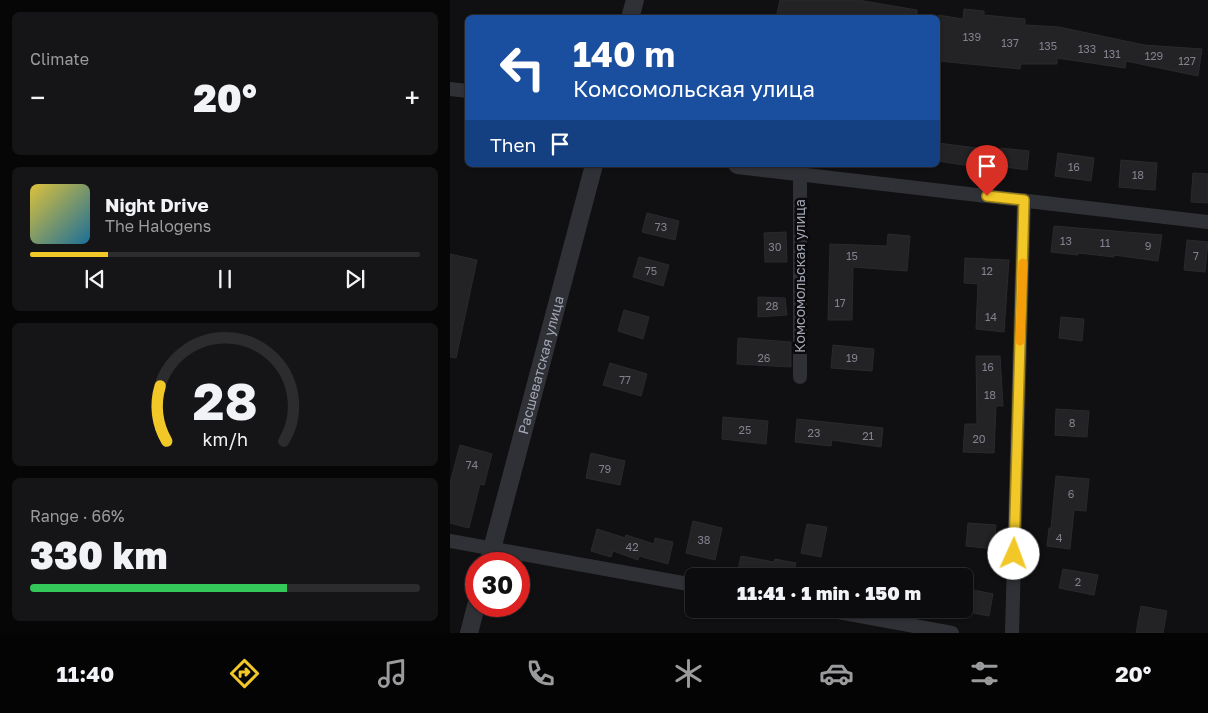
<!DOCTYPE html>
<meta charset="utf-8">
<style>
:root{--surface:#0c0b0d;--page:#151416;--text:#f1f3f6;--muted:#9a9b9d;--line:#2c2b2e;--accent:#f1c827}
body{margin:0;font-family:"Golos Text",sans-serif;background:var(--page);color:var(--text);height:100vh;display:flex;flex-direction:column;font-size:19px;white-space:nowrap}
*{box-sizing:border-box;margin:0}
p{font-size:16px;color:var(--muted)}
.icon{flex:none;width:28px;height:28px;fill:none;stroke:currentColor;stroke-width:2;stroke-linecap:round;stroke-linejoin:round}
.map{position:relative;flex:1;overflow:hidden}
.details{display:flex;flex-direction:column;gap:12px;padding:12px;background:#070607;width:450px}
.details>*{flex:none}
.guide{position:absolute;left:15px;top:15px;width:475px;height:152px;border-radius:8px;box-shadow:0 1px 4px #0004,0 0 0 1px var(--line);background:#1a4fa0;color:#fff;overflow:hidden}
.speed{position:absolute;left:15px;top:552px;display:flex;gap:10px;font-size:25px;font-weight:700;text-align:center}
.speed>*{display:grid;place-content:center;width:65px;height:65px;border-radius:50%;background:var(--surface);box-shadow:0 1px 4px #0004,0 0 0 1px var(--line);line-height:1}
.speed .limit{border:8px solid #d22;background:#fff;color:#111}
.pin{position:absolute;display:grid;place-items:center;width:42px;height:42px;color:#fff;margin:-51px -21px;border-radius:50% 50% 50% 0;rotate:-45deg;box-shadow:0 0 5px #0007}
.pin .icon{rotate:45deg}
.me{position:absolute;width:55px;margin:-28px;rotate:2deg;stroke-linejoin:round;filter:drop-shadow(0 0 4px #0008)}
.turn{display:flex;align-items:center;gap:18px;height:105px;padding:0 25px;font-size:22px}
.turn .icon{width:65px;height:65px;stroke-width:2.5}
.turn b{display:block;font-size:35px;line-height:42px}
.then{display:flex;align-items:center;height:48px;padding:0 25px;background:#0003;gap:10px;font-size:19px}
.big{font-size:38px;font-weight:800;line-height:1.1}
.details .widget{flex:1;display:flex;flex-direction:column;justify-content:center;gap:8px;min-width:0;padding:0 18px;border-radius:8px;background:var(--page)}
.details .dial{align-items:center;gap:0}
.dial svg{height:130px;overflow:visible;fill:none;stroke:var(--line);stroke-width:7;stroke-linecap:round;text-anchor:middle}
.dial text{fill:var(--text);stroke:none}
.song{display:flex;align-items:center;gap:15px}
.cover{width:60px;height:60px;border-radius:8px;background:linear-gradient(135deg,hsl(50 70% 55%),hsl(200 70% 35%))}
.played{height:5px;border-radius:2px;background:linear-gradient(90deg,var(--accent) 20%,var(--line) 20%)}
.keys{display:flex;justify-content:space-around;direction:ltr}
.heat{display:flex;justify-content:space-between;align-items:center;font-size:28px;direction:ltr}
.charge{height:8px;border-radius:4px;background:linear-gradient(90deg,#34c759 66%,var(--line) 0)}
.trip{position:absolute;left:235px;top:568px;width:288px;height:50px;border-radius:8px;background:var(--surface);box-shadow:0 1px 4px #0004,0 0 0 1px var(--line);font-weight:800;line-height:50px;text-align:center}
.dock{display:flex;height:80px;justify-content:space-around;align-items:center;background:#050405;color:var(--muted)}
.dock .icon{width:35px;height:35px}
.dock .selected{color:var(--accent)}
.dock b{font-size:22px;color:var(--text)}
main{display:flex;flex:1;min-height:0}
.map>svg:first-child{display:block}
</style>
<main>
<section class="details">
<div class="widget"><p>Climate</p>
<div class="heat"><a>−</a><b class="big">20°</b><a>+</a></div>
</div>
<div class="widget">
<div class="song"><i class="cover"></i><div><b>Night Drive</b><p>The Halogens</p></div></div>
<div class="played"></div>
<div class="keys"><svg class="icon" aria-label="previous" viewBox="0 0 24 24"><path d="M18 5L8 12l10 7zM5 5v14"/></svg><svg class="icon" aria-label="pause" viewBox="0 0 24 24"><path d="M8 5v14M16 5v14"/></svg><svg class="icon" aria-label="next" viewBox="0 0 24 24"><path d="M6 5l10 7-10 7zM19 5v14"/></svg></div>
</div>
<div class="widget dial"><svg viewBox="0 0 100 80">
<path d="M14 69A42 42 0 1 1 86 69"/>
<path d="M14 69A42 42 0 0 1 10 35" stroke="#f1c827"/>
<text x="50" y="56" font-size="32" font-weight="700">28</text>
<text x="50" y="72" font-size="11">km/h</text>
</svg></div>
<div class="widget"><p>Range · 66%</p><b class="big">330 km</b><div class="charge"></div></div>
</section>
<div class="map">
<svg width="758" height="633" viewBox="0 0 758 633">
<rect width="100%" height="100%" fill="#100f11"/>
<g fill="#232225" stroke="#2a292d">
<path d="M 330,0 L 408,0 L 467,10 L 467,18 L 326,18 Z"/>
<path d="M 514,9 L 534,11 L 534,15 L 575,19 L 575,25 L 609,27 L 694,45 L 752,49 L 748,76 L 676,61 L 675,68 L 607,58 L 607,64 L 571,64 L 570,69 L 488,61 L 488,15 L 513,19 Z"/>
<path d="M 488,143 L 550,151 L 551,148 L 579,151 L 577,170 L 534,164 L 533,168 L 488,161 Z"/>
<path d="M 608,153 L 644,158 L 641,181 L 605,176 Z"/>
<path d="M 671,160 L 707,163 L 705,190 L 669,187 Z"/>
<path d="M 743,173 L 758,174 L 758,203 L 741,202 Z"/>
<path d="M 197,213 L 229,221 L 225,240 L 192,232 Z"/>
<path d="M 604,226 L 712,235 L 708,261 L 664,255 L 664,257 L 628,253 L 628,255 L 601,252 Z"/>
<path d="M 336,232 L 337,262 L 315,262 L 314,233 Z"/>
<path d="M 438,234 L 460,236 L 457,271 L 403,267 L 402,320 L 378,320 L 380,244 L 437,246 Z"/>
<path d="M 737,240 L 758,242 L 755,272 L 734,270 Z"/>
<path d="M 0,254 L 27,260 L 6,358 L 0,357 Z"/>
<path d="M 189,257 L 219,265 L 213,286 L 183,277 Z"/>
<path d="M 515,258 L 559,260 L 554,332 L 526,329 L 528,284 L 514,283 Z"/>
<path d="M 308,297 L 335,298 L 337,315 L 308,317 Z"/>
<path d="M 174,310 L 199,317 L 193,339 L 168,331 Z"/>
<path d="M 611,317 L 634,319 L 632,341 L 609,338 Z"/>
<path d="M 288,338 L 341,342 L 341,367 L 287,364 Z"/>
<path d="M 383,345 L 424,349 L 422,371 L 381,368 Z"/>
<path d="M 526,356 L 550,356 L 553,406 L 546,406 L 544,453 L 513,452 L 515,424 L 527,424 Z"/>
<path d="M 160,363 L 197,374 L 191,396 L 153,385 Z"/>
<path d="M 606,409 L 639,411 L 637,437 L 605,435 Z"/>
<path d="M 273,417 L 318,421 L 316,444 L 272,439 Z"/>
<path d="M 347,419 L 433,428 L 431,447 L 382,440 L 381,446 L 345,442 Z"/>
<path d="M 10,445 L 42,454 L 34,485 L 30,484 L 19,528 L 0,523 L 0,483 Z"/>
<path d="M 141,453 L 175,461 L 170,485 L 136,478 Z"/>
<path d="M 606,476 L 639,479 L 636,511 L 624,510 L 620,549 L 597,546 L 599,528 L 601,528 Z"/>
<path d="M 243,521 L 272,528 L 265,560 L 236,553 Z"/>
<path d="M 518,523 L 546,525 L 544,549 L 516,546 Z"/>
<path d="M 357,524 L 377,527 L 371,557 L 351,553 Z"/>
<path d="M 147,529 L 175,538 L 176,535 L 204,544 L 205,538 L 223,542 L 218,564 L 189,556 L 188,560 L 163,551 L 161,557 L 141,551 Z"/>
<path d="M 291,556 L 324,562 L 325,559 L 346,563 L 343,576 L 287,576 Z"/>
<path d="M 613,569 L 648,575 L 644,595 L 609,588 Z"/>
<path d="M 518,589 L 543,594 L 539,616 L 514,611 Z"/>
<path d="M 691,606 L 717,611 L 713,633 L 686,633 Z"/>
</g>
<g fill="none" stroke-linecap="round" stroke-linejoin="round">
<g stroke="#303136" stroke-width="14">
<path d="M 0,89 L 18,91"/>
<path d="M 285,165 L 287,167 L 758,222"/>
<path d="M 350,377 L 350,174"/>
<path d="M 0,541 L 244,585"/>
<path d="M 372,609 L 502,633"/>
<path d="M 562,633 L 574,200"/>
</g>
<g stroke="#303136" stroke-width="18">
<path d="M 180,18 L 185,0"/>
<path id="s1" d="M 38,564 L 144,165"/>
<path d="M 19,633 L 26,606"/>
</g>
</g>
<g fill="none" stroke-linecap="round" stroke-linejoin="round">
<g stroke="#9d8219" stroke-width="12">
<path id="route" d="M 537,196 L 574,200 L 564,554"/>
</g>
<use href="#route" stroke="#f1c827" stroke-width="9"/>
<path stroke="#f59e0b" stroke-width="9" d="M 570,341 L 573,263"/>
</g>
<g text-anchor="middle" stroke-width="5" stroke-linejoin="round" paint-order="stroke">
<g font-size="11" fill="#80828e">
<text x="522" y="41">139</text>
<text x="560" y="47">137</text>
<text x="598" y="50">135</text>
<text x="637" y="53">133</text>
<text x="662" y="58">131</text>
<text x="704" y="60">129</text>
<text x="737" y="65">127</text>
<text x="624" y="171">16</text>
<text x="688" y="179">18</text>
<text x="211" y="231">73</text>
<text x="616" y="245">13</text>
<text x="655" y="247">11</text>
<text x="698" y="250">9</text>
<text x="325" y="251">30</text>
<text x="402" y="260">15</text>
<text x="746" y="260">7</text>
<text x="201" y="275">75</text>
<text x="537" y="275">12</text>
<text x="390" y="307">17</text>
<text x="322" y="310">28</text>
<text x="541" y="321">14</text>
<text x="314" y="362">26</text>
<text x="402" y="362">19</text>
<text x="538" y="371">16</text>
<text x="175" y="384">77</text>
<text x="540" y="399">18</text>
<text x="622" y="427">8</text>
<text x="295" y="434">25</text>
<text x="364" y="437">23</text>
<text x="418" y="440">21</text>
<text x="529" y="443">20</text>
<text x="22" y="469">74</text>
<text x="155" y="473">79</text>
<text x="621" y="498">6</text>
<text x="609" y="542">4</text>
<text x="254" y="544">38</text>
<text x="182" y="551">42</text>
<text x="628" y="586">2</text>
</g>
<g font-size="14" fill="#a0a3b2" stroke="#0b0a0c">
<text transform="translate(350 276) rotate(-90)" y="5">Комсомольская улица</text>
<text dy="5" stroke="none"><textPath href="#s1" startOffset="206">Расшеватская улица</textPath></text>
</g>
</g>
</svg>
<div class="speed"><div class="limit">30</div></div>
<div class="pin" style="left:537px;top:196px;background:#d93025"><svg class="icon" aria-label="arrive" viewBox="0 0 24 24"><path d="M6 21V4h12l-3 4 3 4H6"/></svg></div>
<svg class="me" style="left:564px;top:554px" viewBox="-20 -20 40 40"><circle r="19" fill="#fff"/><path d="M0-13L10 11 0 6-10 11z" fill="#f1c827"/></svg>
<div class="trip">11:41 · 1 min · 150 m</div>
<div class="guide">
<div class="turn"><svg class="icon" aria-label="left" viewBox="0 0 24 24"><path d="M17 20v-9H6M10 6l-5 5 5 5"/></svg><div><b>140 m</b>Комсомольская улица</div></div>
<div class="then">Then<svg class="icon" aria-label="arrive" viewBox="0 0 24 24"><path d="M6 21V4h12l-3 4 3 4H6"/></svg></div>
</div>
</div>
</main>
<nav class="dock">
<b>11:40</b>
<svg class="icon selected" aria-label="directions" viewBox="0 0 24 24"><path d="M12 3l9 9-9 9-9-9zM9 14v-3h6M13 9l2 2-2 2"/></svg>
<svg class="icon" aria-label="music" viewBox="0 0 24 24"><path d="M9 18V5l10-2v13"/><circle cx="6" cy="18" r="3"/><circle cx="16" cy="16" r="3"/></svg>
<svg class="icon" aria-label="phone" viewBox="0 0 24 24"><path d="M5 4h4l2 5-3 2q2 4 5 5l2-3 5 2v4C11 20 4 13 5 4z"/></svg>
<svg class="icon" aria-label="climate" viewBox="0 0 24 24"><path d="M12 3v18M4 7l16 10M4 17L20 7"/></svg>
<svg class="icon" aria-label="car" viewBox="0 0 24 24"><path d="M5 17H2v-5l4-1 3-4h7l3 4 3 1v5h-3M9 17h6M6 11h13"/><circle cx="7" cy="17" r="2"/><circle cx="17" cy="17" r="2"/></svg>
<svg class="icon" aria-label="filters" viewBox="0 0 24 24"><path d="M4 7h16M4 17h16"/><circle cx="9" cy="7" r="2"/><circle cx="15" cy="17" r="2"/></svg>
<b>20°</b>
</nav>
